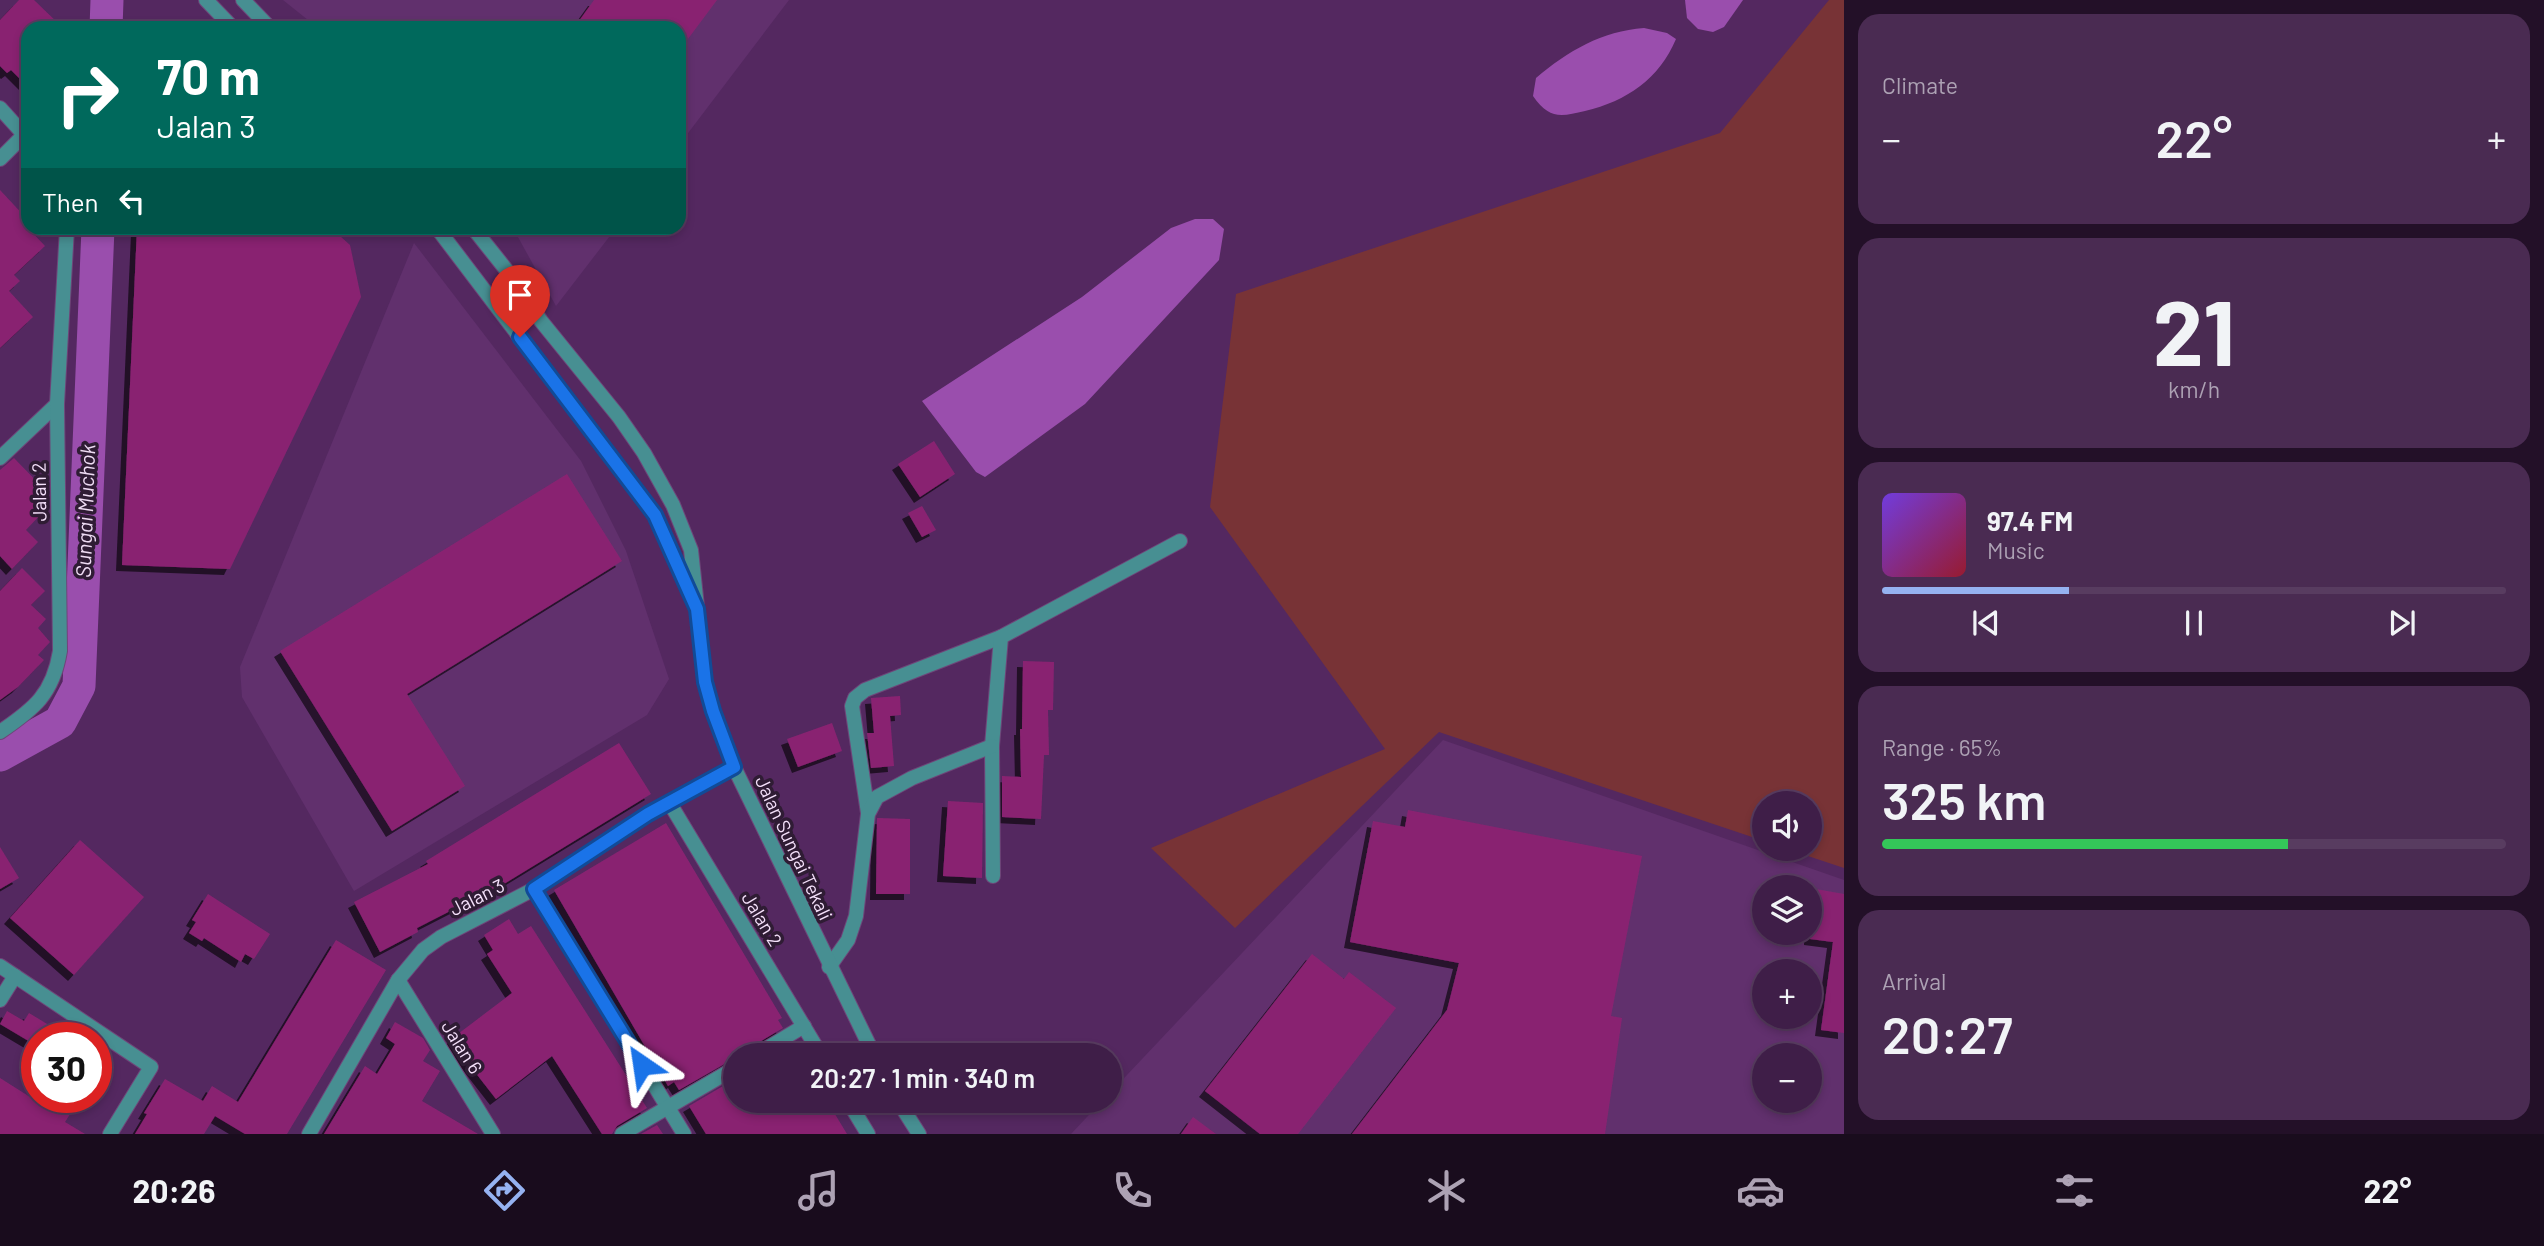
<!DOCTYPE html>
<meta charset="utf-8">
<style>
:root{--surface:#3f1e48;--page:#4a2b52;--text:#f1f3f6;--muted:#ada2b4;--line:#583c60;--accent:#95b2f1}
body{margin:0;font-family:Barlow,sans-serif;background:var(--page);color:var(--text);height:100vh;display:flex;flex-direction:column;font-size:26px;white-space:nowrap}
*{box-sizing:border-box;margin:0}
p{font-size:23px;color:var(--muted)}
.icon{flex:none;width:38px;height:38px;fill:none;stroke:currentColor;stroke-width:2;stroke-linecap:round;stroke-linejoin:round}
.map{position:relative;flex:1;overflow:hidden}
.sheet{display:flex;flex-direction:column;gap:14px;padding:14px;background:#231028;width:700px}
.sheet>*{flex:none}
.hud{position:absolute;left:21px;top:21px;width:665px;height:214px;border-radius:21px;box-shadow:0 4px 10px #0003,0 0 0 2px var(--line);background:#00695c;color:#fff;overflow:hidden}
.buttons{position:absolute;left:1752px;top:791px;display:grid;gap:14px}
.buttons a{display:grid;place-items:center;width:70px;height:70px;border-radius:50%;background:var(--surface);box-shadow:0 4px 10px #0003,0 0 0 2px var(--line);font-size:35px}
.speed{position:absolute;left:21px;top:1022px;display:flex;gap:14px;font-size:35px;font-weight:700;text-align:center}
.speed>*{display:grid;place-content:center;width:91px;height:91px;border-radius:50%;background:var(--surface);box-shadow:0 4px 10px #0003,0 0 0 2px var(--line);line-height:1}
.speed .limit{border:10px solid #d22;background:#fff;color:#111}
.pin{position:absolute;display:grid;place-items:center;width:60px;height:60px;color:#fff;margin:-72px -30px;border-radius:50% 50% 50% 0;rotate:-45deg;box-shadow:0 0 7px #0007}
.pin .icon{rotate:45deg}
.me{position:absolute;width:77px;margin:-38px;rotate:328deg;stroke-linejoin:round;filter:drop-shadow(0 0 5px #0008)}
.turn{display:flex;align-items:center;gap:24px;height:147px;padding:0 21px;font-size:32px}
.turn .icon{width:91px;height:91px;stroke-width:2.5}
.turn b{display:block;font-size:49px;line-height:60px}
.then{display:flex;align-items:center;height:66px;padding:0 21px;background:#0003;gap:14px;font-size:26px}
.big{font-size:52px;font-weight:600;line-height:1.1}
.sheet .tile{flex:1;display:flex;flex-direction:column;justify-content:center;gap:10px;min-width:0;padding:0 24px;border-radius:21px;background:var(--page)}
.sheet .dial{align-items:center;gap:0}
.dial b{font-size:91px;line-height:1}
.song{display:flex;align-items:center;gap:21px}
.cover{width:84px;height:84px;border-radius:10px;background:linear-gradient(135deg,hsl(260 70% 55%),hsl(350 70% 35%))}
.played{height:7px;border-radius:4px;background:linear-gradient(90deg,var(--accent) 30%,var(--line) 30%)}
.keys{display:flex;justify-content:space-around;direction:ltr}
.heat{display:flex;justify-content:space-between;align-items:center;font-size:38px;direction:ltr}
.charge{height:10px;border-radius:5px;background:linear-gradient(90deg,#34c759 65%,var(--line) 0)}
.trip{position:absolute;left:723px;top:1043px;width:399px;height:70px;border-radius:35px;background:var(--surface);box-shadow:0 4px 10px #0003,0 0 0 2px var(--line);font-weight:600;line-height:70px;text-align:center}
.tab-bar{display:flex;height:112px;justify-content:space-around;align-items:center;background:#190c1d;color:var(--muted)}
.tab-bar .icon{width:49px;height:49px}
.tab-bar .on{color:var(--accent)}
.tab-bar b{font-size:32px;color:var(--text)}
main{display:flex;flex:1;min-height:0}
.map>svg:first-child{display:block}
</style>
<main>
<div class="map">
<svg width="1844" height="1134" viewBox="0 0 1844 1134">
<defs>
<filter id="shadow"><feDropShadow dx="-6" dy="6" stdDeviation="0" flood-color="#0009"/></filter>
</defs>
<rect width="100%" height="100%" fill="#542860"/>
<g fill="#61306d" fill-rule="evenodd">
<path d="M 283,0 L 789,0 L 679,145 L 679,28 L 318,28 Z"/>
<path d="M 513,228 L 616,228 L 556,306 Z"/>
<path d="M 414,243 L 581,461 L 626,551 L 669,679 L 647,715 L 354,891 L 242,697 L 240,667 Z"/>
<path d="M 1443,740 L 1844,880 L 1844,1134 L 1071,1134 L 1102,1101 L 1110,1101 L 1110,1093 ZM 1764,887 L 1810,887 L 1810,933 L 1764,933 ZM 1764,971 L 1810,971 L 1810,1017 L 1764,1017 ZM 1764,1055 L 1810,1055 L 1810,1101 L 1764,1101 Z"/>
</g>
<path fill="#783336" d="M 1829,0 L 1844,0 L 1844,868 L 1787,849 L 1810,849 L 1810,803 L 1764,803 L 1764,841 L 1439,732 L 1235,928 L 1151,848 L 1385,749 L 1210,507 L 1236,294 L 1720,133 Z"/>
<g fill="#9a4ead">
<path d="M 1685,0 L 1743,0 L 1724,27 L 1713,32 L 1698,29 L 1687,18 Z"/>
<path d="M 1644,28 L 1667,33 L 1676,39 C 1659,79 1627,101 1585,111 C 1560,117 1549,119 1533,96 L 1536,78 C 1568,51 1602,31 1644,28 Z"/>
<path d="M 1195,219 L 1213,219 L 1224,229 L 1219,260 L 1085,404 L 985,477 L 976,472 L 922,401 L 1082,297 L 1171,228 Z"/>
</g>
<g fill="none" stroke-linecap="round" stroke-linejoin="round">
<g stroke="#9a4ead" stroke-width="33">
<path d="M 106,28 L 107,0"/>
<path d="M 0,755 L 60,722 L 79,686 L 98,228"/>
</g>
</g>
<g fill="#892371" filter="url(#shadow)">
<path d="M 19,0 L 34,0 L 63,28 L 28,28 L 28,87 L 11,70 L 7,73 L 0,66 L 0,20 Z"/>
<path d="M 594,0 L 717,0 L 679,51 L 679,28 L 574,28 Z"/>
<path d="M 0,190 L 28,220 L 28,228 L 45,246 L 14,275 L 20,281 L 9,291 L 33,317 L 0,348 Z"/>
<path d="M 137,228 L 331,228 L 350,245 L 361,297 L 230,569 L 122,565 Z"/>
<path d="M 934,441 L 955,474 L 920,497 L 898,464 Z"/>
<path d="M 14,458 L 44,489 L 42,513 L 26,530 L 38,542 L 12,569 L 0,556 L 0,470 Z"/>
<path d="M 567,474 L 622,561 L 407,694 L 465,786 L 392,831 L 280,651 Z"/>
<path d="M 922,506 L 936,530 L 922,537 L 908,513 Z"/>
<path d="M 22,568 L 45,591 L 31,605 L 46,619 L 38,628 L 50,642 L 38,655 L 44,660 L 18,687 L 0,700 L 0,591 Z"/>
<path d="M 1023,661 L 1054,662 L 1053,710 L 1048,710 L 1049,755 L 1044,755 L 1041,819 L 1002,817 L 1002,776 L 1021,777 L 1020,729 L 1022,729 Z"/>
<path d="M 900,696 L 901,715 L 890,716 L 894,766 L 871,768 L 867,733 L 874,733 L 871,698 Z"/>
<path d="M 832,723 L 842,751 L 798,767 L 787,739 Z"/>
<path d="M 619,743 L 651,794 L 458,912 L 456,908 L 417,928 L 418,932 L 380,952 L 354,902 L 428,864 L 426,861 Z"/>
<path d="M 948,801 L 983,803 L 982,878 L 943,876 Z"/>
<path d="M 1408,810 L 1642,856 L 1611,1016 L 1622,1018 L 1605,1134 L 1352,1134 L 1447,1010 L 1459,963 L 1350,942 L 1373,821 L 1405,827 Z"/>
<path d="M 877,818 L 910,819 L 910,894 L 876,894 Z"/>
<path d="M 666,823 L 782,1018 L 778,1020 L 783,1028 L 751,1047 L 746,1055 L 735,1055 L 735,1058 L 679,1090 L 674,1082 L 668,1086 L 554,890 Z"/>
<path d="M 80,840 L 144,897 L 74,975 L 10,918 Z"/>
<path d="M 0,847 L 19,878 L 0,889 Z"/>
<path d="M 1810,888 L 1844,894 L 1844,1033 L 1821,1030 L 1833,942 L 1810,939 Z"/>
<path d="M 208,894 L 270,934 L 254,959 L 245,954 L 241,962 L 204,938 L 202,941 L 189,933 L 196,922 L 192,920 Z"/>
<path d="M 509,919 L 518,934 L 531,926 L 647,1108 L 617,1126 L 612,1134 L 602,1134 L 552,1056 L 496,1099 L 450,1040 L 512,993 L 487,954 L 493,950 L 484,935 Z"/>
<path d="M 336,940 L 386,970 L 287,1134 L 245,1134 L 215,1116 L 204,1134 L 135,1134 L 147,1114 L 144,1113 L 165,1079 L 203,1101 L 212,1086 L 238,1102 Z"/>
<path d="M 1312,954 L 1344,979 L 1349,972 L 1396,1008 L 1298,1134 L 1260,1134 L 1205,1091 Z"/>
<path d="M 7,1011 L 24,1021 L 29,1013 L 57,1030 L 64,1020 L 76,1028 L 70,1038 L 37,1038 L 37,1046 L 0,1024 Z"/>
<path d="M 395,1022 L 423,1038 L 430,1050 L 423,1061 L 440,1071 L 422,1101 L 478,1134 L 324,1134 L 365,1066 L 377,1074 L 395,1044 L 386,1038 Z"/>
<path d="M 793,1044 L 800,1055 L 774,1055 Z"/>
<path d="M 0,1078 L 30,1097 L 81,1097 L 65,1122 L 85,1134 L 0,1134 Z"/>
<path d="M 735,1079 L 735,1101 L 827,1101 L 847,1134 L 706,1134 L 689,1106 Z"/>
<path d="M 1193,1117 L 1216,1134 L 1181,1134 Z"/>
<path d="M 657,1125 L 663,1134 L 641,1134 Z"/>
</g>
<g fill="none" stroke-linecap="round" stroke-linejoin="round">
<g stroke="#6e4679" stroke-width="16">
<g id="minor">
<path d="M 0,108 L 28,139"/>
<path d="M 0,159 L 24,135"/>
<path d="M 0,458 L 57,404"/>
<path d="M 0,732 C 34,709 53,694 60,651 L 57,404 L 67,228"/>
<path d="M 669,802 L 821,1055"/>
<path d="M 868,813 L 852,706 L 855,698 L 865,690 L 1001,637"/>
<path d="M 993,876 L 992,746 L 1001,637 L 1180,541"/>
<path d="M 534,889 L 684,1134"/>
<path d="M 0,966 L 151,1067 L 110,1134"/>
<path d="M 829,967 L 848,940 L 856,916 L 868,814 L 877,797 L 912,778 L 992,746"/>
<path d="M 398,980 L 493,1134"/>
<path d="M 0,1000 L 15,976"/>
<path d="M 756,1055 L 804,1026"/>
<path d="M 848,1101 L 868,1134"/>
<path d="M 309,1134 L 398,980 L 423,950 L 441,937 L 534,889 L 648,814 L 734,767"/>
<path d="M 622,1134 L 735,1068"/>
</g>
</g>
<g stroke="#6e4679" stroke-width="16">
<g id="tertiary">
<path d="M 206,0 L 233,28"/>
<path d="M 243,0 L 270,28"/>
<path d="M 437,228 L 655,515 L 691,595"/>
<path d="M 473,228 L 512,277 L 541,321 L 619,417 L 644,453 L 673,505 L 691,550 L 705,682 L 713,711 L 734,767 L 874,1055"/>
<path d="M 898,1101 L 919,1134"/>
</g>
</g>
<use href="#minor" stroke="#478f92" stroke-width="14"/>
<use href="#tertiary" stroke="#478f92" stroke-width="14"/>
</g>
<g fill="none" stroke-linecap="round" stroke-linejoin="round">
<g stroke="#114b97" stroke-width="18">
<path id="route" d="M 520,337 L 655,515 L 697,609 L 705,682 L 713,711 L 734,767 L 648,814 L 534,889 L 642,1065"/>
</g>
<use href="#route" stroke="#1a73e8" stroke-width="12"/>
</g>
<g text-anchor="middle" stroke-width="7" stroke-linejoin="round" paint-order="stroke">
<g font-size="19" fill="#f5e1fb" stroke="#2f1c34">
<text transform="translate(39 492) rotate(-91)" y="7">Jalan 2</text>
<text transform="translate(794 848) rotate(65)" y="7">Jalan Sungai Tekali</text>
<text transform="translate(477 897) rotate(-27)" y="7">Jalan 3</text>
<text transform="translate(762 919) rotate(59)" y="7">Jalan 2</text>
<text transform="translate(462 1047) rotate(58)" y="7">Jalan 6</text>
</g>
<g font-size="21" font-style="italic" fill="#efdcf4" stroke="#2f1c34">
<text transform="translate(86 511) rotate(-88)" y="7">Sungai Muchok</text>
</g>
</g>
</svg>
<div class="buttons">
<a><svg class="icon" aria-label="sound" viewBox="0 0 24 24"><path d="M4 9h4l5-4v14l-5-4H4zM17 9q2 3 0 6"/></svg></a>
<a><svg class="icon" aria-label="layers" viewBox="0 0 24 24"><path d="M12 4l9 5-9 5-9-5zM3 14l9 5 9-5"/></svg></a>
<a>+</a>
<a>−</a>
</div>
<div class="speed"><div class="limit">30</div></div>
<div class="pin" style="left:520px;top:337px;background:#d93025"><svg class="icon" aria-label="arrive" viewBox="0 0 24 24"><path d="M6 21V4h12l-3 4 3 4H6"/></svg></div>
<svg class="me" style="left:642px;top:1065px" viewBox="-20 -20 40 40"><path d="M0-17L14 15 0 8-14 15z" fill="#1a73e8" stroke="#fff" stroke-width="4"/></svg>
<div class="trip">20:27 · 1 min · 340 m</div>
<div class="hud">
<div class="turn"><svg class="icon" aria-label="right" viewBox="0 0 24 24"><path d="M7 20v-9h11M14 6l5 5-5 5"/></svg><div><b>70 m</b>Jalan 3</div></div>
<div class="then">Then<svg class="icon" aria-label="left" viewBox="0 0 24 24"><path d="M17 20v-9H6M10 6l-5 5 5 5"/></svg></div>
</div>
</div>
<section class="sheet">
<div class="tile"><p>Climate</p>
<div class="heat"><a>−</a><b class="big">22°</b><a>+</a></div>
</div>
<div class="tile dial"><b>21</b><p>km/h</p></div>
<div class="tile">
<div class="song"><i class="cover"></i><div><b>97.4 FM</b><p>Music</p></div></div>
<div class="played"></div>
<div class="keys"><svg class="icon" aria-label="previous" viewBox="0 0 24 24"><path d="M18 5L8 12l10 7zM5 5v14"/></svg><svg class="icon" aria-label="pause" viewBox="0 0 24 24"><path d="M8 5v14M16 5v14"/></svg><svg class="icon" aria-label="next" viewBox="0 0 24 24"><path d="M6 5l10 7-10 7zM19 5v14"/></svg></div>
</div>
<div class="tile"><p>Range · 65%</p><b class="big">325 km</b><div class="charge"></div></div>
<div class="tile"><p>Arrival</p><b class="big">20:27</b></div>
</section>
</main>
<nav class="tab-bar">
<b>20:26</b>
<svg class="icon on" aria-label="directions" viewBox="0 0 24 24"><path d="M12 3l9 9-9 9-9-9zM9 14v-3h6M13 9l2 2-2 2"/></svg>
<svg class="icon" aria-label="music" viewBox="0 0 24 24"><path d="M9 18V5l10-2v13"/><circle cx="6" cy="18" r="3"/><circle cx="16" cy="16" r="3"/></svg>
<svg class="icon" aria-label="phone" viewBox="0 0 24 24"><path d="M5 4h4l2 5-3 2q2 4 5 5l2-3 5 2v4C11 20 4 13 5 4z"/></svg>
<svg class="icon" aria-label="climate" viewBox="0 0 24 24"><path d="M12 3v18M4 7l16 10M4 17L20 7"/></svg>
<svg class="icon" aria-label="car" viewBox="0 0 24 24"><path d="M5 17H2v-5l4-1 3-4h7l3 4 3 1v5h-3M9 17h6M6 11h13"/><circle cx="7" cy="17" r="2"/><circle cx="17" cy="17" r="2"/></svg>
<svg class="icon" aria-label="filters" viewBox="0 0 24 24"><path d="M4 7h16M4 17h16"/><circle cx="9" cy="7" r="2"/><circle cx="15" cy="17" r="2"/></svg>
<b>22°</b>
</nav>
